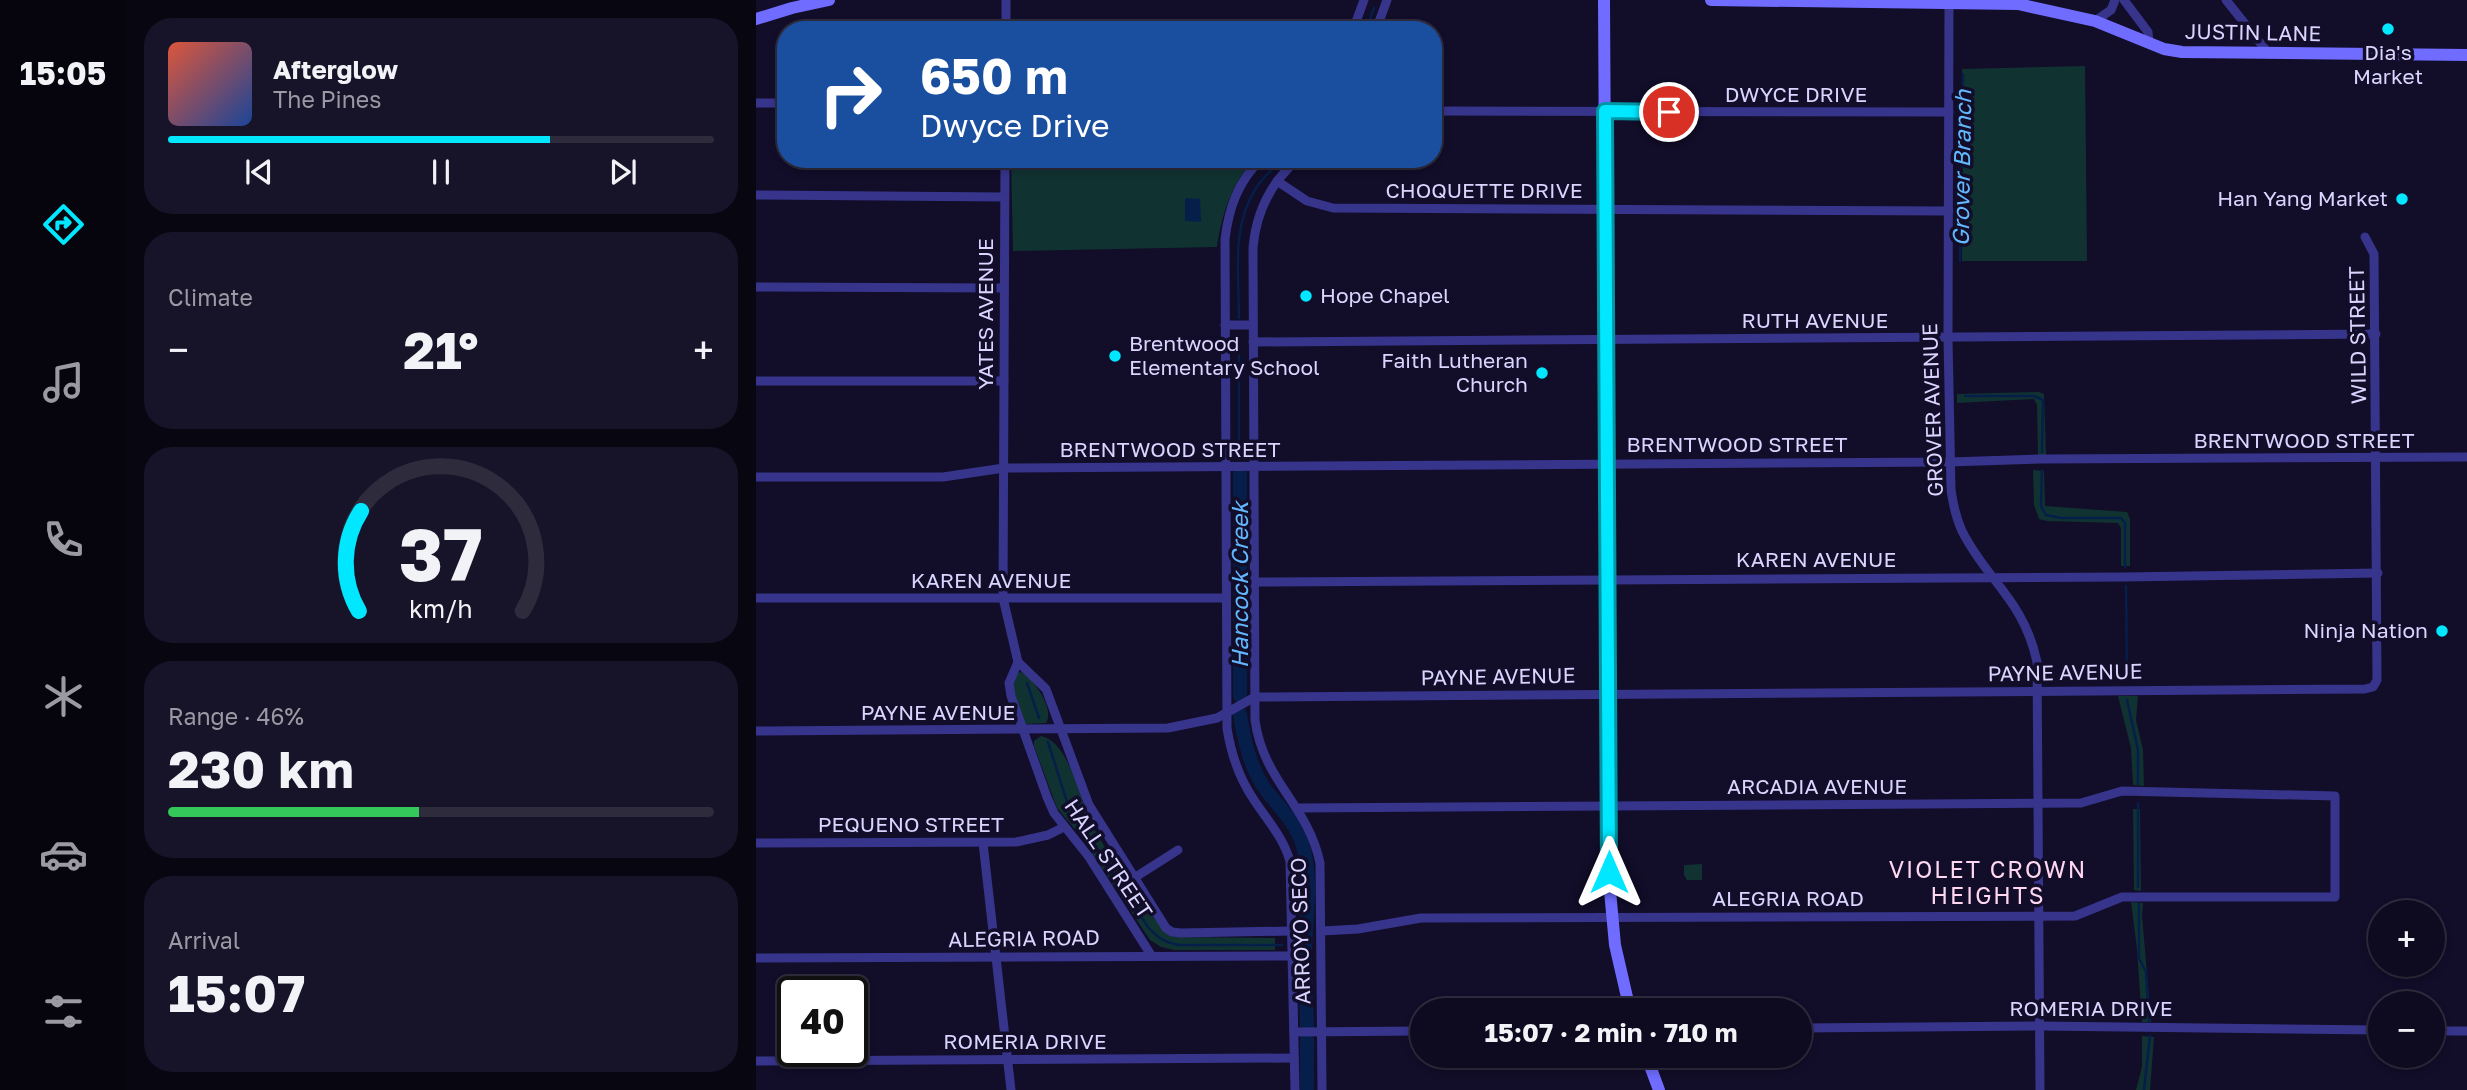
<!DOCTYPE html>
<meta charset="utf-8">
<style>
:root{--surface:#0e0a1f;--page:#171328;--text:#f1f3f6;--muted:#9b9aa4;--line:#2e2b3d;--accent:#01e7ff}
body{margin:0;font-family:"Golos Text",sans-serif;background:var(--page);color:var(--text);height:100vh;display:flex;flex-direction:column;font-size:26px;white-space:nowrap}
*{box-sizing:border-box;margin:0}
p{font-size:23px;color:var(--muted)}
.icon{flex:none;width:38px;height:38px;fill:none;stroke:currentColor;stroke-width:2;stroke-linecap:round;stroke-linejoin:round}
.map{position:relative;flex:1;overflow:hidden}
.sheet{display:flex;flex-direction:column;gap:18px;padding:18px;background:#080611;width:630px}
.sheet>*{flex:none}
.banner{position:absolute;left:21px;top:21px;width:665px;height:147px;border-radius:28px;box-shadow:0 4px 10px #0003,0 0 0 2px var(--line);background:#1a4fa0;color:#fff;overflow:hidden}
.controls{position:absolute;left:1612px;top:900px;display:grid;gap:14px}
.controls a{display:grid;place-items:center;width:77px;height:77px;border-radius:50%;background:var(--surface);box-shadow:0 4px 10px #0003,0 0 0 2px var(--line);font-size:35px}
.speed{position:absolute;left:21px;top:976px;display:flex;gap:14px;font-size:35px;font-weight:700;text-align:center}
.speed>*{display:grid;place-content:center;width:91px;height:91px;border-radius:50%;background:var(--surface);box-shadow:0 4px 10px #0003,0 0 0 2px var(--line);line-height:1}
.speed .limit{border:4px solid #111;border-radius:10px;background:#fff;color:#111}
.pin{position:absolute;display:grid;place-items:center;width:60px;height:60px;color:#fff;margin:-30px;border:4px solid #fff;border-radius:50%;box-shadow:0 2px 7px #0007}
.me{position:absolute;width:77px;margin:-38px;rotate:0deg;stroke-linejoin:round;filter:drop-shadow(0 0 5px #0008)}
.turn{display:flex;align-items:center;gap:24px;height:147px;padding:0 28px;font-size:32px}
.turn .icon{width:91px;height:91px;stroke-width:2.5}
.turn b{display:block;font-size:49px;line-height:60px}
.big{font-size:52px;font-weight:700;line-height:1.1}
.sheet .widget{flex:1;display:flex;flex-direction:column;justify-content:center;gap:10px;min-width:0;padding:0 24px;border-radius:28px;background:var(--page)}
.sheet .dial{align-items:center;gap:0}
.dial svg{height:182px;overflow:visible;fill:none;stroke:var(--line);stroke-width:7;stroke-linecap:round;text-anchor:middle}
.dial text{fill:var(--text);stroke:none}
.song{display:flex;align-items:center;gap:21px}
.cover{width:84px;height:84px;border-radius:10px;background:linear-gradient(135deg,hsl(10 70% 55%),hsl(220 70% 35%))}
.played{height:7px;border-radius:4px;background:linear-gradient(90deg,var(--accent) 70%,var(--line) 70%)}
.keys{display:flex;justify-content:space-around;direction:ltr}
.heat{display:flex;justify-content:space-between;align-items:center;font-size:38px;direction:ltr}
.charge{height:10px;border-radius:5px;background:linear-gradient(90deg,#34c759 46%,var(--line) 0)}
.trip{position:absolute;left:654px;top:998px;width:402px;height:70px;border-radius:35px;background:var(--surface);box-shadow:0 4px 10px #0003,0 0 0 2px var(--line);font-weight:700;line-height:70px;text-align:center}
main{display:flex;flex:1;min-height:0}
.dock{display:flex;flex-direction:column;width:126px;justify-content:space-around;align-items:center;background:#06040c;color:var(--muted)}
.dock .icon{width:49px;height:49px}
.dock .selected{color:var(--accent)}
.dock b{font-size:32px;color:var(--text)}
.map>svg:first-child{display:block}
</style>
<main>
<nav class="dock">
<b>15:05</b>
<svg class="icon selected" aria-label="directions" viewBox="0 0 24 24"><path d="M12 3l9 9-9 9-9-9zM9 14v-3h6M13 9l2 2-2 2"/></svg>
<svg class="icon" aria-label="music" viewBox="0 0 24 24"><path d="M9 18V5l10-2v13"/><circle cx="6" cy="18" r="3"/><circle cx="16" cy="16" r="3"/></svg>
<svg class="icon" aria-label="phone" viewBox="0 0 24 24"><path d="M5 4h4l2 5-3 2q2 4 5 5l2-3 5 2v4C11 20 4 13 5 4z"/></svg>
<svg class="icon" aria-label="climate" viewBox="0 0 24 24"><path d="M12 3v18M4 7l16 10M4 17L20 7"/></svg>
<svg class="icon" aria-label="car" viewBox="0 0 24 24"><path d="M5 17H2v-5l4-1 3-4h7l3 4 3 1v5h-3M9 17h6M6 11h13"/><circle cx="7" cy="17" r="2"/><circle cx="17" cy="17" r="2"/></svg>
<svg class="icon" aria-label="filters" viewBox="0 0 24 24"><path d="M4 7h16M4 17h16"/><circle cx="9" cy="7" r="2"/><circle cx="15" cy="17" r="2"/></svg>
</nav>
<section class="sheet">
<div class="widget">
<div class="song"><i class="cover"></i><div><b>Afterglow</b><p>The Pines</p></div></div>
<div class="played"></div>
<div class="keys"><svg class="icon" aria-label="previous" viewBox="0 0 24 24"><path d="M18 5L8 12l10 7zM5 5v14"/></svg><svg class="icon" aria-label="pause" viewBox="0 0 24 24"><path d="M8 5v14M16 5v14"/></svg><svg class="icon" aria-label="next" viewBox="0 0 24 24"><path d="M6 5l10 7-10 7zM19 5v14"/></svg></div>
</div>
<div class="widget"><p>Climate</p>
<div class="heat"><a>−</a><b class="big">21°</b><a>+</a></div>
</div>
<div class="widget dial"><svg viewBox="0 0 100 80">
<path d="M14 69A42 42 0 1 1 86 69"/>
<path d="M14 69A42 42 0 0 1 15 25" stroke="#01e7ff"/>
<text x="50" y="56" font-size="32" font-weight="700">37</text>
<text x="50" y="72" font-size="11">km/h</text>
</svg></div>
<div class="widget"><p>Range · 46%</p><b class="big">230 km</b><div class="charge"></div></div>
<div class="widget"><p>Arrival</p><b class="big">15:07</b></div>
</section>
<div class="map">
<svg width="1711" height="1090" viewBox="0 0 1711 1090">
<rect width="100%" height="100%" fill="#120d29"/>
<g fill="#103332">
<path d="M 1329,66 L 1331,261 L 1206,261 L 1206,69 Z"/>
<path d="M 255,159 L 498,159 C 475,185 466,214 461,247 L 257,251 Z"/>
<path d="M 1283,392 L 1288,394 L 1290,455 L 1282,455 L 1281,405 L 1278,399 L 1201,403 L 1201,394 Z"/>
<path d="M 1277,470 L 1288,471 L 1289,506 L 1371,512 L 1374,519 L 1374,566 L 1365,566 L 1365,528 L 1362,523 L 1291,521 L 1283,519 L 1278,505 Z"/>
<path d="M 265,672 C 278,679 299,709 290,723 L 269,724 L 259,695 L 257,685 L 261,673 Z"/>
<path d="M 1362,696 L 1382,696 L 1380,720 L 1387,750 L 1388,786 L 1377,785 L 1375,748 Z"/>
<path d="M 285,736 C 314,742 323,799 335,823 C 345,843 401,930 418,937 L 519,938 L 519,950 L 418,950 L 405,947 L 394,940 L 324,835 L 301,808 L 278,746 L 278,741 Z"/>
<path d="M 1377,809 L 1384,809 L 1385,891 L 1378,890 Z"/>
<path d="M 946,864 L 946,880 L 931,880 L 928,875 L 928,865 Z"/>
<path d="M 1375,902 L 1387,903 L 1386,915 L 1395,1022 L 1386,1022 L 1381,949 Z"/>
<path d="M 1386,1036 L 1398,1037 L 1394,1090 L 1380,1090 L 1386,1067 Z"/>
</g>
<path fill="#051e4a" d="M 429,198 L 444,199 L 445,222 L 429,221 Z"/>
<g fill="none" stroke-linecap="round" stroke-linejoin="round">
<g stroke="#051e4a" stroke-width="2.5">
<path d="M 610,30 L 618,8"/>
<path d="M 1204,261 L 1207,74"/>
<path d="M 483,318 C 483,275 475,226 500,188 C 507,177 518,168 527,159"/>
<path d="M 483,338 L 483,460"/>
<path d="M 1209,396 L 1278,396 L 1287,400 L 1286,452"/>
<path d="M 1286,470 L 1285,506 L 1290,515 L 1305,518 L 1365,518 L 1369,523 L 1369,567"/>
<path d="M 1370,586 L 1371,680"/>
<path d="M 271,683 L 283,718"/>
<path d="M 1371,700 L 1382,750 L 1382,784"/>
<path d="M 292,742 L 312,805 L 392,927 C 402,938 409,943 424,945 L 526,945"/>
<path d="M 1382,887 L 1382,803"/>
<path d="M 1383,904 L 1383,958 L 1390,972 L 1393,1021"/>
<path d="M 545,949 L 549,950"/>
<path d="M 1388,1090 L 1394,1036"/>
</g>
<g stroke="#051e4a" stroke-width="14">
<path d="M 484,474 L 484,696"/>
<path d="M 484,714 C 488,740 494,768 510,790 C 523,807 539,822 546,843 C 557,878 550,914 549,950 C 549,975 550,1000 551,1025"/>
<path d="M 551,1040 L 551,1090"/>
</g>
<g stroke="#37348c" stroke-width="9">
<path d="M 1193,0 L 1192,338 L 1195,490 C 1197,504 1200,518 1206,531 C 1231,581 1268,600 1281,662 L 1284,1090"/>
<path d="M 1368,0 L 1392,32 L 1393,42"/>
<path d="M 1470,0 L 1513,54"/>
<path d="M 1339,21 L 1355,10 L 1359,0"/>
<path d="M 250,30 L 250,0"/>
<path d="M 597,30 L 608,0"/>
<path d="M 620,30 L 631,0"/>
<path d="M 0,103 L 30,103"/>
<path d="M 677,111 L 1193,112"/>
<path d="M 249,159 L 247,598 L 262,662 L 290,689 L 333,805 L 410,928 L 416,932 L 425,933 L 536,931"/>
<path d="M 505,159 C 482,182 473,207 469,239 L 471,728 C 475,754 483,778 498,800 C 512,821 527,837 534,861 L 539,1090"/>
<path d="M 542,159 C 515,182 500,213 497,248 L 499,720 C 507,781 552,805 564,863 L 566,1090"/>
<path d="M 521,181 L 551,201 L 577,208 L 1193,211"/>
<path d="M 0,195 L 248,197"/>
<path d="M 0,287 L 248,288"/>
<path d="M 469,325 L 497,325"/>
<path d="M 497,342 L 1620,334"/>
<path d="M 0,381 L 248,381"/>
<path d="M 0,477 L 187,477 L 248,468 L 1193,462 L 1286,459 L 1711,457"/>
<path d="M 498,582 L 1368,577 L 1622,573"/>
<path d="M 0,598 L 469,598"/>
<path d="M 262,662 L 253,683 L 255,696 L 291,797 L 298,813 L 333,857 L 395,955"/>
<path d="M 0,731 L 412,728 L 461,718 L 499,697 L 1609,689 L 1617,687 L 1621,680 L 1618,254 L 1609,237"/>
<path d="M 541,808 L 1325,803 L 1366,791 L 1579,796 L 1579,897 L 1366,897 L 1319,916 L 665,918 L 602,929 L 566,931"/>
<path d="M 0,843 L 260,842 L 292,835 L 308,827"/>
<path d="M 227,843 L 255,1090"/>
<path d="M 378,878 L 422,850"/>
<path d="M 0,958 L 536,956"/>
<path d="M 1045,1028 L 1284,1026 L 1624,1030"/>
<path d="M 1676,1031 L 1711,1031"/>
<path d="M 538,1032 L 667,1031"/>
<path d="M 0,1061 L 538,1058"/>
</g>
<g stroke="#6f6cff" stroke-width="12">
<path d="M 848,0 L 853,880 L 859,945 L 874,1010"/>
<path d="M 955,0 L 1262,4 L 1339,21 L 1408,49 L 1426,52 L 1711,55"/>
<path d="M 0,19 L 36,8 L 73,0"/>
<path d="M 890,1055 L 903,1090"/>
</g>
</g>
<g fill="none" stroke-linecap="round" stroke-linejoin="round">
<g stroke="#0196a6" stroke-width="18">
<path id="route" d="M 853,872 L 849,111 L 913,112"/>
</g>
<use href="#route" stroke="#01e7ff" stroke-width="12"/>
</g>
<g fill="#01e7ff" stroke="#120d29" stroke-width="2.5">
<circle cx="1632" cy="29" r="7"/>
<circle cx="1646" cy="199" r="7"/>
<circle cx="550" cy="296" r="7"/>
<circle cx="359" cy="356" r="7"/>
<circle cx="786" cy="373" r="7"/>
<circle cx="1686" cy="631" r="7"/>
</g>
<g text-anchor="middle" stroke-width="7" stroke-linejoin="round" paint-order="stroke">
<g font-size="21" fill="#d9d5ff" stroke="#120d29">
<text transform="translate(1497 33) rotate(1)" y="7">JUSTIN LANE</text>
<text x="1040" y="102">DWYCE DRIVE</text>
<text x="728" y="198">CHOQUETTE DRIVE</text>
<text transform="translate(230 314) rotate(-90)" y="7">YATES AVENUE</text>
<text x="1059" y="328">RUTH AVENUE</text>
<text transform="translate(1602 335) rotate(-91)" y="7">WILD STREET</text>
<text transform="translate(1177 410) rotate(-92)" y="7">GROVER AVENUE</text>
<text x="1548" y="448">BRENTWOOD STREET</text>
<text x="981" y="452">BRENTWOOD STREET</text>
<text x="414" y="457">BRENTWOOD STREET</text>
<text x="1060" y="567">KAREN AVENUE</text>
<text x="235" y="588">KAREN AVENUE</text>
<text transform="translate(1309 673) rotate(-1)" y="7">PAYNE AVENUE</text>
<text transform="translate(742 677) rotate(-1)" y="7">PAYNE AVENUE</text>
<text x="182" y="720">PAYNE AVENUE</text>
<text x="1061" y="794">ARCADIA AVENUE</text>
<text x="155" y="832">PEQUENO STREET</text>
<text transform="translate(352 859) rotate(56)" y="7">HALL STREET</text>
<text x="1032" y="906">ALEGRIA ROAD</text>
<text transform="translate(545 931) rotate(-92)" y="7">ARROYO SECO</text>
<text transform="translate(268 939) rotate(-1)" y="7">ALEGRIA ROAD</text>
<text x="1335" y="1016">ROMERIA DRIVE</text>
<text x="269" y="1049">ROMERIA DRIVE</text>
</g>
<g font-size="21" fill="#d9d5ff" stroke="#120d29" text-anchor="end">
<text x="1632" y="60" text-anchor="middle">Dia's<tspan x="1632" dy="24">Market</tspan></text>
<text x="1632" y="206">Han Yang Market</text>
<text x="564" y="303" text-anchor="start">Hope Chapel</text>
<text x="373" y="351" text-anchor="start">Brentwood<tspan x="373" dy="24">Elementary School</tspan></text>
<text x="772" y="368">Faith Lutheran<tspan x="772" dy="24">Church</tspan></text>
<text x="1672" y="638">Ninja Nation</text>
</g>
<g font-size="23" font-style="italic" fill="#63b7ff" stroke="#120d29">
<text transform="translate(1206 168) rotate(-89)" y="8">Grover Branch</text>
<text transform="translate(484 585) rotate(-90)" y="8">Hancock Creek</text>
</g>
<g font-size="23" letter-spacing="2" fill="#ffd7f1" stroke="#120d29">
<text x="1232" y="878">VIOLET CROWN<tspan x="1232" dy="26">HEIGHTS</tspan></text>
</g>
</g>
</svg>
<div class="controls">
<a>+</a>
<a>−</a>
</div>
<div class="speed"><div class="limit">40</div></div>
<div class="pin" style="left:913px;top:112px;background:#d93025"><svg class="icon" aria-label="arrive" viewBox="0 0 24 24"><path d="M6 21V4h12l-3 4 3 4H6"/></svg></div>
<svg class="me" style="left:853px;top:872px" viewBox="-20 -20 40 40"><path d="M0-17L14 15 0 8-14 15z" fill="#01e7ff" stroke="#fff" stroke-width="4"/></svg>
<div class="trip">15:07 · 2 min · 710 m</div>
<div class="banner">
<div class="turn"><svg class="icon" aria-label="right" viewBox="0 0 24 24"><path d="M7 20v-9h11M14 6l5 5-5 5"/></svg><div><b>650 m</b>Dwyce Drive</div></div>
</div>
</div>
</main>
